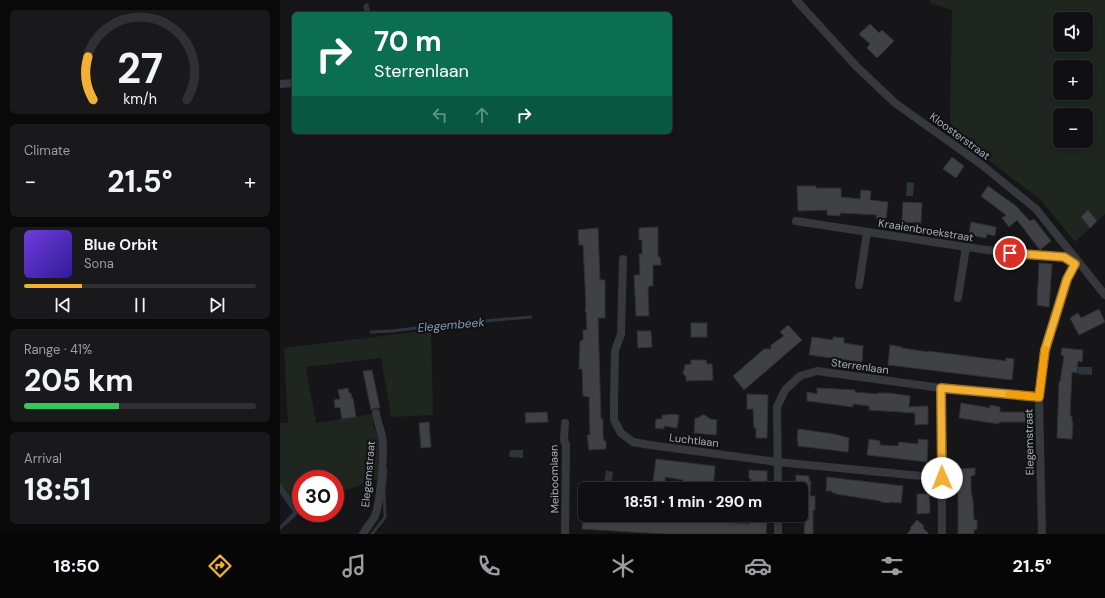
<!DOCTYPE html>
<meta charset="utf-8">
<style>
:root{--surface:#101012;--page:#19191b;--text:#f1f3f6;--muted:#9c9d9f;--line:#303032;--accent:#f2b134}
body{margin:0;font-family:"DM Sans",sans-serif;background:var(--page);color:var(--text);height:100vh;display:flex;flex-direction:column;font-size:15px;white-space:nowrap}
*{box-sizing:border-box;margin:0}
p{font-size:13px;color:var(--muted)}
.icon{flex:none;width:22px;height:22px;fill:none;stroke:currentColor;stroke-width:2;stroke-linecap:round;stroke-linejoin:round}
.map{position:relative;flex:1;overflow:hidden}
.drawer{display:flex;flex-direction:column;gap:10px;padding:10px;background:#09090a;width:280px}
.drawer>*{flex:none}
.top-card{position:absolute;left:12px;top:12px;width:380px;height:122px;border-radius:6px;box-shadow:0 2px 6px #0003,0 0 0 1px var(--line);background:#0b6e4f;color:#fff;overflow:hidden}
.controls{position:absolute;left:773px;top:12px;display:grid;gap:8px}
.controls a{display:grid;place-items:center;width:40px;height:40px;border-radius:6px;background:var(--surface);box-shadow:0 2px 6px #0003,0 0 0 1px var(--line);font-size:20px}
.speed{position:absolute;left:12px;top:470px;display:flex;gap:8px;font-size:20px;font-weight:700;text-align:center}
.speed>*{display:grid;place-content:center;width:52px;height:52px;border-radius:50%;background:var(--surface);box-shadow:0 2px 6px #0003,0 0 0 1px var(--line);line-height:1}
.speed .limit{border:6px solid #d22;background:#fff;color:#111}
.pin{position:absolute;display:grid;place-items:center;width:34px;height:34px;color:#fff;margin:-17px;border:2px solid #fff;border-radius:50%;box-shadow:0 1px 4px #0007}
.me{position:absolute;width:44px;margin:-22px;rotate:359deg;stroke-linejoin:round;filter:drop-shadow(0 0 3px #0008)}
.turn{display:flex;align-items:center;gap:14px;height:84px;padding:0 16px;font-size:18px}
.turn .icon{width:52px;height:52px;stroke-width:2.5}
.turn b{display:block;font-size:28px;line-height:34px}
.lanes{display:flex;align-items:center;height:38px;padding:0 16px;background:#0003;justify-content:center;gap:20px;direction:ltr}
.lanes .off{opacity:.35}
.big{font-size:30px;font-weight:700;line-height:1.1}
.drawer .widget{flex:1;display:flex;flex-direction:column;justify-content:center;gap:6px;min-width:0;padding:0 14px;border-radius:6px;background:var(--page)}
.drawer .dial{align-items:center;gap:0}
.dial svg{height:104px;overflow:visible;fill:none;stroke:var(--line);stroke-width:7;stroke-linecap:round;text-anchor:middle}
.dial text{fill:var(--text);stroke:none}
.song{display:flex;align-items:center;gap:12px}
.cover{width:48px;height:48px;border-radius:6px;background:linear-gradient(135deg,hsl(260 70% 55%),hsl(250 70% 35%))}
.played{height:4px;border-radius:2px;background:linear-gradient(90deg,var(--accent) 25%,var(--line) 25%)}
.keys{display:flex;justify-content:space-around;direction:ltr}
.heat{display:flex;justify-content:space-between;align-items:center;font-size:22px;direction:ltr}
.charge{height:6px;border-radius:3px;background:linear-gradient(90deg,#34c759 41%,var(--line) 0)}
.trip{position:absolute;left:298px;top:482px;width:230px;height:40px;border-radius:6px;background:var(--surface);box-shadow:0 2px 6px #0003,0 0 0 1px var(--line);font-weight:700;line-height:40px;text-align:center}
.dock{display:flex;height:64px;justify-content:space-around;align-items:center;background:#060607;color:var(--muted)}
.dock .icon{width:28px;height:28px}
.dock .active{color:var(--accent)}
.dock b{font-size:18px;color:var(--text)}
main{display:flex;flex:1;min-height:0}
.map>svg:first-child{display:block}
</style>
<main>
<section class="drawer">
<div class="widget dial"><svg viewBox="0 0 100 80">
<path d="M14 69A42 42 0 1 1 86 69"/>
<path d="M14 69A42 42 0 0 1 10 36" stroke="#f2b134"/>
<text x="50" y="56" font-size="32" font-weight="700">27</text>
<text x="50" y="72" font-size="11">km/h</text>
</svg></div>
<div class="widget"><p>Climate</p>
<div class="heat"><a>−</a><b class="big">21.5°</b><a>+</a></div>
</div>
<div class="widget">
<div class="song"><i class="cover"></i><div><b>Blue Orbit</b><p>Sona</p></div></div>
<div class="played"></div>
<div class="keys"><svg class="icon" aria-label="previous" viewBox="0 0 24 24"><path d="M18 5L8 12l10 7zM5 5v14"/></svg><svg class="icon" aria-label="pause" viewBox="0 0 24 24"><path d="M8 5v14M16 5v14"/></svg><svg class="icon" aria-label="next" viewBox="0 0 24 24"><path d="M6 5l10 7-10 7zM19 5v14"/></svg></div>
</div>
<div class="widget"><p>Range · 41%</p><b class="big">205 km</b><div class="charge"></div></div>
<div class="widget"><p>Arrival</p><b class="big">18:51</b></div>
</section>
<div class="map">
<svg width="825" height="534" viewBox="0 0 825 534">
<rect width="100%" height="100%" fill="#161618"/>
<g fill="#1e261f" fill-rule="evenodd">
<path d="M 649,0 L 825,0 L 825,214 L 795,242 L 761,200 L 673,133 L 670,120 L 672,10 L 651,3 ZM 780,19 L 806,19 L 806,45 L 780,45 ZM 780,67 L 806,67 L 806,93 L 780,93 ZM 780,115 L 806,115 L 806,141 L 780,141 Z"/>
<path d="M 151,330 L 153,415 L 111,417 L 101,358 L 26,367 L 36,423 L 92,414 L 93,425 L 98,437 L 99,452 L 97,479 L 55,494 L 55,479 L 21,479 L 21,506 L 16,508 L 0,487 L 0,423 L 8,423 L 4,348 Z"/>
</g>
<g fill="#2c353c">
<path d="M 88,3 L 91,14 L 85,14 L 83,5 Z"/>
<path d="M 627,182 L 634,183 L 633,196 L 626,196 Z"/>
<path d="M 798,367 L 812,367 L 812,375 L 798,374 Z"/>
<path d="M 230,450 L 243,450 L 243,458 L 229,457 Z"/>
<path d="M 326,470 L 333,472 L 331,485 L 324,484 Z"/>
<path d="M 0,483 L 20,510 L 16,516 L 0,530 L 0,526 L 13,512 L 0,493 Z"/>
</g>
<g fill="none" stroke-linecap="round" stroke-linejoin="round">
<g stroke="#2c353c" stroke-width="3">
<path d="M 91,332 L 112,331 L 160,325 L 251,317"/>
<path d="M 92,534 L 103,520 L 105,517 L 104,491 L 106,470"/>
</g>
</g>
<g fill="#404145" stroke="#303034">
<path d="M 590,24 L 599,33 L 602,30 L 614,41 L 597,58 L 587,48 L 590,44 L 579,34 Z"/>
<path d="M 672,157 L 684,166 L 676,178 L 663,169 Z"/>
<path d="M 517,186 L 536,186 L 536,188 L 561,188 L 561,197 L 580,199 L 581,190 L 591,191 L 590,200 L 608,202 L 606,219 L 596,218 L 597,215 L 560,213 L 560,216 L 547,215 L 547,210 L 518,211 Z"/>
<path d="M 708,186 L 736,206 L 750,221 L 754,219 L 771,241 L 760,250 L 737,220 L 729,227 L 722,218 L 726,215 L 701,196 Z"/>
<path d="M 623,202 L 642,203 L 641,223 L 622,222 Z"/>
<path d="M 808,210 L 817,221 L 810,228 L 801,217 Z"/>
<path d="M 691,222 L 716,227 L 715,236 L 707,234 L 706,238 L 689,235 Z"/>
<path d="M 378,227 L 378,257 L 380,257 L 381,265 L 373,265 L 373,286 L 369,286 L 368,291 L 369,316 L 356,316 L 354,275 L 360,275 L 359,254 L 362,254 L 362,240 L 359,240 L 359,228 Z"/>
<path d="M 318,228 L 320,280 L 325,280 L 325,318 L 318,318 L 321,419 L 323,419 L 323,435 L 324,441 L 326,441 L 326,449 L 309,450 L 307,435 L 310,435 L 309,397 L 303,396 L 302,369 L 299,369 L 300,341 L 303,340 L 303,330 L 307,330 L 306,312 L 305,311 L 306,306 L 303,245 L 299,245 L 298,230 Z"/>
<path d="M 759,263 L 772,264 L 769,307 L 757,305 Z"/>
<path d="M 819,309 L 825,322 L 799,335 L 790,318 L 798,313 L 801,318 Z"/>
<rect x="411" y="323" width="16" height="14"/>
<path d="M 508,325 L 522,340 L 464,390 L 453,376 L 484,349 L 491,349 L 491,345 L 504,336 L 500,332 Z"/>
<path d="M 357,331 L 371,331 L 372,347 L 358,348 Z"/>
<path d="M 532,337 L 553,340 L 553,337 L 564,338 L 564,343 L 583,346 L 582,362 L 529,355 Z"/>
<path d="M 610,345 L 622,347 L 622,348 L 648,352 L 648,351 L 726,361 L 726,358 L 734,359 L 732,380 L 608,365 Z"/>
<path d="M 782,348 L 803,350 L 802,362 L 798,361 L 797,373 L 792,372 L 790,416 L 792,416 L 792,422 L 793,423 L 792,439 L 790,439 L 777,438 L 779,382 L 780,382 L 784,356 L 781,355 Z"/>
<path d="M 411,360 L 426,360 L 427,364 L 432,364 L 433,380 L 406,381 L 406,376 L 403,374 L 405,365 L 411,364 Z"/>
<path d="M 92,370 L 100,408 L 95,408 L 91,410 L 83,371 Z"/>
<path d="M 68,388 L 69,393 L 71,393 L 72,399 L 73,398 L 76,417 L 62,419 L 60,407 L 55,408 L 54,400 L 60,399 L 58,390 Z"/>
<path d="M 537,388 L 575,390 L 575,392 L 597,394 L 597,393 L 609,393 L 630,396 L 629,407 L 648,406 L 648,424 L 635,425 L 635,413 L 589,410 L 589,406 L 573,404 L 573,407 L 527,401 L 527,392 L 537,394 Z"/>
<path d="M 467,394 L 488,395 L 487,438 L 476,438 L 476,428 L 474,428 L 473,409 L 467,409 Z"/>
<path d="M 681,403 L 710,408 L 710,405 L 720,407 L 720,412 L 746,412 L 746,422 L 719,422 L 719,424 L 679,418 Z"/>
<path d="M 267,412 L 268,422 L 246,423 L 245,413 Z"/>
<path d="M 388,414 L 399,415 L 397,428 L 384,426 L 384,429 L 375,428 L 376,419 L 382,419 L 382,415 L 388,415 Z"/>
<path d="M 422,415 L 425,415 L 430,419 L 437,420 L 436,435 L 414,433 L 415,418 L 418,418 Z"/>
<path d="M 149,422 L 151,447 L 141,448 L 139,423 Z"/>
<path d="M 518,429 L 554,434 L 569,438 L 568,452 L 518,446 L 518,441 L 517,441 Z"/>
<path d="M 589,439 L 600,441 L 600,445 L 618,446 L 619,442 L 638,444 L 638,439 L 648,440 L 647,462 L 587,455 Z"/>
<path d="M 376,459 L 435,466 L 433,489 L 418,488 L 419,484 L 403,482 L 403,480 L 385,477 L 385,483 L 373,481 Z"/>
<path d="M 695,468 L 695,475 L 691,476 L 691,491 L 693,501 L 694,520 L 697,520 L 697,529 L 694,530 L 694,534 L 678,534 L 678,469 Z"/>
<path d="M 469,470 L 487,471 L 487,489 L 472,489 L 472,486 L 471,487 L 471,479 L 469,478 Z"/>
<path d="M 516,475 L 529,476 L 529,481 L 531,481 L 530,496 L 535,496 L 535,510 L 533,510 L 533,534 L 524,534 L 525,517 L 521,517 L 521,486 L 516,485 Z"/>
<path d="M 547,477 L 623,486 L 621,503 L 610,502 L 610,503 L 601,502 L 601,501 L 556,494 L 556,493 L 552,493 L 552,491 L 546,491 Z"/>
<path d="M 637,494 L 649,494 L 650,513 L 637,514 Z"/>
<path d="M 303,515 L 327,515 L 347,517 L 367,517 L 367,515 L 390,516 L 398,517 L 398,519 L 425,522 L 425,518 L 441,519 L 441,522 L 469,524 L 470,519 L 487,520 L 486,534 L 385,534 L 302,529 Z"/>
<path d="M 637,520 L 644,526 L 643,528 L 649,534 L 627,534 L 631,529 L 630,528 Z"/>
</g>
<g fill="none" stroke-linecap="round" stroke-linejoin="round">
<g stroke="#37383d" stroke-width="8">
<path d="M 516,0 L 577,67 L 615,103 L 702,165 L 756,209 L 825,295"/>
<path d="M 0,84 L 14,83"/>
<path d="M 516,221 L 686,247 L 744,255 L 784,257 L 795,264"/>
<path d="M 343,259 L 341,334 L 335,351 L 334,403 L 334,420 L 341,433 L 353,442 L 370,445 L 497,462 L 662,478"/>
<path d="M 579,285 L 587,232"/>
<path d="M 678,298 L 686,247"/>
<path d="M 661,388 L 662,534"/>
<path d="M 285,423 L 284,440 L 286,445 L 285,534"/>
<path d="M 498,489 L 497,407 L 505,390 L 520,376 L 537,371 L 661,388 L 759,397"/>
<path d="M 498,515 L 498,534"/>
<path d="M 83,534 C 86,528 92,522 95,516 C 100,504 105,450 102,437 C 101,429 97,422 96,413"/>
<path d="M 762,534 L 759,397 L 765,350 L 787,279 L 795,264 L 799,263"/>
</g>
</g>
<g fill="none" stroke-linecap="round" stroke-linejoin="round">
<g stroke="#9d7322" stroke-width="10">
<path id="route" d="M 662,478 L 661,388 L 759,397 L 765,350 L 787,279 L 795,264 L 784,257 L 730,253"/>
</g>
<use href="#route" stroke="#f2b134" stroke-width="7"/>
<path stroke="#f59e0b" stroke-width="7" d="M 729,394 L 759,397 L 765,349"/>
</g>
<g text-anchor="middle" stroke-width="4" stroke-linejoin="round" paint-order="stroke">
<g font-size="11" fill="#a8adb8" stroke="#111113">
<text transform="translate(680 136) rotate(36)" y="4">Kloosterstraat</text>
<text transform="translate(646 230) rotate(9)" y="4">Kraaienbroekstraat</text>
<text transform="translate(580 366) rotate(8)" y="4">Sterrenlaan</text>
<text transform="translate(414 440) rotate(7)" y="4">Luchtlaan</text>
<text transform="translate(749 442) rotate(-91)" y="4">Elegemstraat</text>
<text transform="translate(88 474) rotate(-85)" y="4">Elegemstraat</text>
<text transform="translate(274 479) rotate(-91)" y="4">Meiboomlaan</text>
</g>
<g font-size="12" font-style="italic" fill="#7f9bb3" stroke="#111113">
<text transform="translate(171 325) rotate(-5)" y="4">Elegembeek</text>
</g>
</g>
</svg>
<div class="controls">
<a><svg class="icon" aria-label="sound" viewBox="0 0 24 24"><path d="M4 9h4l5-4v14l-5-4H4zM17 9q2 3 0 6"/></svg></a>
<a>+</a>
<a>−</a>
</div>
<div class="speed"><div class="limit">30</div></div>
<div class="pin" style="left:730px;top:253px;background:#d93025"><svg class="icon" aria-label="arrive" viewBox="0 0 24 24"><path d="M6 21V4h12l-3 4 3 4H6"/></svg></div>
<svg class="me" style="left:662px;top:478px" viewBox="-20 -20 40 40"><circle r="19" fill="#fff"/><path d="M0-13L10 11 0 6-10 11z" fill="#f2b134"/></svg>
<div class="trip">18:51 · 1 min · 290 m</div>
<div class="top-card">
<div class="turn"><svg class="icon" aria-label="right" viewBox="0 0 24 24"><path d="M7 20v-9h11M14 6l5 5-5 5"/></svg><div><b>70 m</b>Sterrenlaan</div></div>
<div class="lanes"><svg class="icon off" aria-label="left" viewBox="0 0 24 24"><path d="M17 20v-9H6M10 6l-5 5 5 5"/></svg><svg class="icon off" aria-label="ahead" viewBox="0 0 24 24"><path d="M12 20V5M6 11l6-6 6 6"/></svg><svg class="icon" aria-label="right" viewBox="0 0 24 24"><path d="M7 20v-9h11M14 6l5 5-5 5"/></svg></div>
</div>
</div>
</main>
<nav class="dock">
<b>18:50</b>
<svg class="icon active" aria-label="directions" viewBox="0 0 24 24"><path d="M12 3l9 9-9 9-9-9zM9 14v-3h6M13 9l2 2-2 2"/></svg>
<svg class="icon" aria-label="music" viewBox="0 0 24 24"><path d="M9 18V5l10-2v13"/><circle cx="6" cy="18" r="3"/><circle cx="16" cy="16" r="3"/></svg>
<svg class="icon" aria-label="phone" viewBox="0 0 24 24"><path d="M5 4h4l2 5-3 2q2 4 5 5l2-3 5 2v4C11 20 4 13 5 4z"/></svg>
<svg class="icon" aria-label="climate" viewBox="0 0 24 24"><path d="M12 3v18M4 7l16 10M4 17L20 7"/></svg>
<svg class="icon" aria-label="car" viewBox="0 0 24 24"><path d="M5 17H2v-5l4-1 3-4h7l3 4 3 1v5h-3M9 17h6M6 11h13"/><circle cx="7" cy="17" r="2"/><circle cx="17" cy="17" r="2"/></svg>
<svg class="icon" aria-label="filters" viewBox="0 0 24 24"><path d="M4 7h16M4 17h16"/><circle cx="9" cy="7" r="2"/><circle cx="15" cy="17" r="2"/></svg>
<b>21.5°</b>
</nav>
